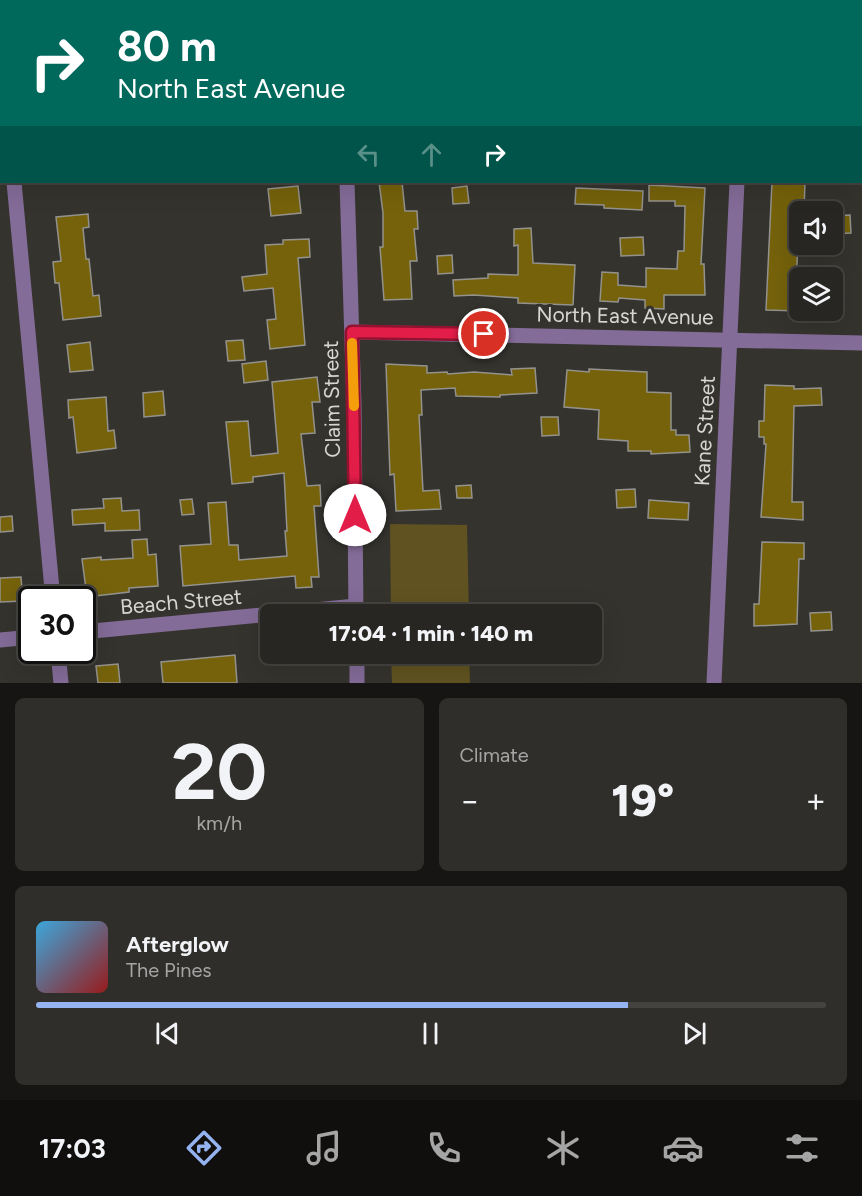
<!DOCTYPE html>
<meta charset="utf-8">
<style>
:root{--surface:#282622;--page:#302e2a;--text:#f1f3f6;--muted:#a5a5a5;--line:#444340;--accent:#95b2f1}
body{margin:0;font-family:Figtree,sans-serif;background:var(--page);color:var(--text);height:100vh;display:flex;flex-direction:column;font-size:22px;white-space:nowrap}
*{box-sizing:border-box;margin:0}
p{font-size:20px;color:var(--muted)}
.icon{flex:none;width:33px;height:33px;fill:none;stroke:currentColor;stroke-width:2;stroke-linecap:round;stroke-linejoin:round}
.map{position:relative;height:683px;overflow:hidden}
.sheet{display:flex;flex-direction:column;gap:15px;padding:15px;background:#161513;flex:1}
.sheet>*{flex:none}
.hud{position:absolute;left:0px;top:0px;width:862px;height:183px;box-shadow:0 6px 24px #0002,0 0 0 2px var(--line);background:#00695c;color:#fff;overflow:hidden}
.controls{position:absolute;left:789px;top:201px;display:grid;gap:12px}
.controls a{display:grid;place-items:center;width:54px;height:54px;border-radius:9px;background:var(--surface);box-shadow:0 6px 24px #0002,0 0 0 2px var(--line);font-size:30px}
.speed{position:absolute;left:18px;top:586px;display:flex;gap:12px;font-size:30px;font-weight:700;text-align:center}
.speed>*{display:grid;place-content:center;width:78px;height:78px;border-radius:50%;background:var(--surface);box-shadow:0 6px 24px #0002,0 0 0 2px var(--line);line-height:1}
.speed .limit{border:3px solid #111;border-radius:9px;background:#fff;color:#111}
.pin{position:absolute;display:grid;place-items:center;width:51px;height:51px;color:#fff;margin:-26px;border:3px solid #fff;border-radius:50%;box-shadow:0 2px 6px #0007}
.me{position:absolute;width:66px;margin:-33px;rotate:0deg;stroke-linejoin:round;filter:drop-shadow(0 0 4px #0008)}
.turn{display:flex;align-items:center;gap:21px;height:126px;padding:0 18px;font-size:27px}
.turn .icon{width:78px;height:78px;stroke-width:2.5}
.turn b{display:block;font-size:42px;line-height:51px}
.lanes{display:flex;align-items:center;height:57px;padding:0 18px;background:#0003;justify-content:center;gap:30px;direction:ltr}
.lanes .off{opacity:.35}
.big{font-size:45px;font-weight:800;line-height:1.1}
.sheet .widget{flex:1;display:flex;flex-direction:column;justify-content:center;gap:9px;min-width:0;padding:0 21px;border-radius:9px;background:var(--page)}
.sheet .dial{align-items:center;gap:0}
.dial b{font-size:78px;line-height:1}
.song{display:flex;align-items:center;gap:18px}
.cover{width:72px;height:72px;border-radius:9px;background:linear-gradient(135deg,hsl(200 70% 55%),hsl(0 70% 35%))}
.played{height:6px;border-radius:3px;background:linear-gradient(90deg,var(--accent) 75%,var(--line) 75%)}
.keys{display:flex;justify-content:space-around;direction:ltr}
.heat{display:flex;justify-content:space-between;align-items:center;font-size:33px;direction:ltr}
.sheet .tiles{flex:1;display:grid;gap:15px;grid-template-columns:1fr 1fr}
.widget:last-child{grid-column:span 2}
.trip{position:absolute;left:260px;top:604px;width:342px;height:60px;border-radius:9px;background:var(--surface);box-shadow:0 6px 24px #0002,0 0 0 2px var(--line);font-weight:800;line-height:60px;text-align:center}
.menu{display:flex;height:96px;justify-content:space-around;align-items:center;background:#100f0e;color:var(--muted)}
.menu .icon{width:42px;height:42px}
.menu .selected{color:var(--accent)}
.menu b{font-size:27px;color:var(--text)}
.map>svg:first-child{display:block}
</style>
<div class="map">
<svg width="862" height="683" viewBox="0 0 862 683">
<rect width="100%" height="100%" fill="#35332e"/>
<g fill="#605321">
<path d="M 390,524 L 467,525 L 469,615 L 391,615 Z"/>
<path d="M 391,654 L 469,654 L 470,683 L 392,683 Z"/>
</g>
<g fill="#75620b" stroke="#94928c" stroke-width="1.5">
<path d="M 379,182 L 402,182 L 405,211 L 417,211 L 418,229 L 414,229 L 417,261 L 410,261 L 412,299 L 384,300 L 380,247 L 383,247 L 383,213 Z"/>
<path d="M 772,182 L 805,182 L 804,211 L 800,211 L 798,237 L 796,291 L 800,291 L 800,311 L 766,310 Z"/>
<path d="M 649,185 L 705,188 L 701,264 L 704,264 L 705,295 L 664,295 L 664,309 L 645,308 L 645,300 L 619,298 L 618,302 L 600,301 L 602,272 L 618,273 L 618,285 L 646,287 L 646,268 L 677,269 L 678,251 L 684,251 L 685,206 L 675,206 L 675,201 L 649,201 Z"/>
<path d="M 298,186 L 301,213 L 271,216 L 268,189 Z"/>
<path d="M 467,186 L 469,203 L 453,204 L 452,188 Z"/>
<path d="M 576,188 L 643,191 L 642,210 L 604,208 L 604,205 L 575,204 Z"/>
<path d="M 88,214 L 89,227 L 83,228 L 86,259 L 89,259 L 93,296 L 99,295 L 101,316 L 63,320 L 59,283 L 55,283 L 53,262 L 61,261 L 56,217 Z"/>
<path d="M 850,215 L 851,233 L 832,234 L 832,216 Z"/>
<path d="M 531,228 L 533,263 L 575,265 L 573,305 L 518,303 L 518,298 L 474,295 L 454,296 L 453,280 L 488,278 L 488,274 L 518,275 L 518,245 L 514,246 L 514,229 Z"/>
<path d="M 643,237 L 644,255 L 621,256 L 620,238 Z"/>
<path d="M 309,239 L 310,257 L 298,258 L 305,345 L 270,349 L 267,320 L 276,319 L 273,288 L 244,291 L 242,277 L 267,274 L 265,245 L 283,244 L 283,240 Z"/>
<path d="M 452,255 L 453,273 L 438,274 L 437,256 Z"/>
<path d="M 243,340 L 245,360 L 228,361 L 226,341 Z"/>
<path d="M 90,342 L 93,370 L 70,372 L 67,345 Z"/>
<path d="M 266,361 L 268,380 L 244,383 L 242,364 Z"/>
<path d="M 386,364 L 427,366 L 427,373 L 447,372 L 448,374 L 474,372 L 512,375 L 511,369 L 535,368 L 537,393 L 500,395 L 500,397 L 456,396 L 455,388 L 421,390 L 422,415 L 419,415 L 423,491 L 439,490 L 441,509 L 396,511 L 394,474 L 390,475 Z"/>
<path d="M 589,369 L 647,372 L 647,392 L 671,393 L 671,430 L 676,430 L 676,435 L 689,435 L 690,452 L 651,454 L 651,451 L 628,451 L 628,441 L 598,439 L 599,410 L 564,407 L 567,370 L 589,372 Z"/>
<path d="M 317,377 L 320,402 L 312,402 L 315,433 L 301,434 L 307,486 L 320,485 L 321,506 L 314,506 L 319,577 L 311,577 L 312,587 L 296,588 L 295,576 L 183,586 L 180,546 L 211,544 L 208,503 L 226,502 L 229,545 L 238,545 L 239,560 L 287,556 L 285,531 L 287,531 L 284,473 L 253,477 L 253,482 L 232,484 L 226,422 L 248,421 L 251,456 L 278,453 L 272,382 Z"/>
<path d="M 765,385 L 794,386 L 794,389 L 821,388 L 822,405 L 794,406 L 792,502 L 803,502 L 803,520 L 761,517 L 766,444 L 764,444 L 764,437 L 759,437 L 759,421 L 764,421 Z"/>
<path d="M 163,391 L 165,415 L 144,417 L 143,393 Z"/>
<path d="M 106,397 L 108,431 L 114,430 L 116,448 L 77,453 L 73,417 L 69,418 L 68,400 Z"/>
<path d="M 541,417 L 558,417 L 559,435 L 542,436 Z"/>
<path d="M 471,485 L 472,498 L 457,498 L 456,486 Z"/>
<path d="M 635,489 L 636,507 L 617,508 L 616,490 Z"/>
<path d="M 121,498 L 122,511 L 139,510 L 140,530 L 105,531 L 105,523 L 73,525 L 72,510 L 104,508 L 103,499 Z"/>
<path d="M 192,499 L 194,514 L 182,515 L 180,500 Z"/>
<path d="M 649,500 L 689,503 L 688,520 L 648,518 Z"/>
<path d="M 12,516 L 13,531 L 0,532 L 0,517 Z"/>
<path d="M 147,539 L 148,555 L 156,554 L 158,586 L 129,588 L 129,592 L 87,597 L 82,559 L 101,557 L 101,560 L 133,558 L 132,540 Z"/>
<path d="M 762,542 L 804,543 L 804,559 L 799,559 L 797,624 L 754,626 L 754,604 L 759,604 Z"/>
<path d="M 21,577 L 23,601 L 0,602 L 0,578 Z"/>
<path d="M 831,612 L 832,630 L 811,631 L 810,613 Z"/>
<path d="M 235,655 L 237,683 L 163,683 L 161,662 Z"/>
<path d="M 118,664 L 120,683 L 98,683 L 96,666 Z"/>
</g>
<g fill="none" stroke-linecap="round" stroke-linejoin="round">
<g stroke="#836c98" stroke-width="15">
<path d="M 232,0 L 233,2"/>
<path d="M 570,0 L 636,2"/>
<path d="M 131,2 L 147,0"/>
<path d="M 745,2 L 745,0"/>
<path d="M 861,7 L 862,7"/>
<path d="M 0,14 L 2,14"/>
<path d="M 0,27 L 2,43"/>
<path d="M 14,182 L 53,600"/>
<path d="M 347,182 L 354,405 L 356,615"/>
<path d="M 352,332 L 862,343"/>
<path d="M 82,632 L 356,606"/>
<path d="M 0,640 L 32,637"/>
<path d="M 58,651 L 61,683"/>
<path d="M 357,654 L 357,683"/>
<path d="M 714,683 L 737,182"/>
</g>
</g>
<g fill="none" stroke-linecap="round" stroke-linejoin="round">
<g stroke="#92132f" stroke-width="15">
<path id="route" d="M 355,515 L 352,332 L 484,334"/>
</g>
<use href="#route" stroke="#e11d48" stroke-width="10"/>
<path stroke="#f59e0b" stroke-width="10" d="M 352,343 L 354,406"/>
</g>
<g text-anchor="middle" stroke-width="6" stroke-linejoin="round" paint-order="stroke">
<g font-size="21" fill="#d7d6d3" stroke="#35332e">
<text transform="translate(625 316) rotate(1)" y="7">North East Avenue</text>
<text transform="translate(332 399) rotate(-91)" y="7">Claim Street</text>
<text transform="translate(705 431) rotate(-87)" y="7">Kane Street</text>
<text transform="translate(181 602) rotate(-5)" y="7">Beach Street</text>
</g>
</g>
</svg>
<div class="controls">
<a><svg class="icon" aria-label="sound" viewBox="0 0 24 24"><path d="M4 9h4l5-4v14l-5-4H4zM17 9q2 3 0 6"/></svg></a>
<a><svg class="icon" aria-label="layers" viewBox="0 0 24 24"><path d="M12 4l9 5-9 5-9-5zM3 14l9 5 9-5"/></svg></a>
</div>
<div class="speed"><div class="limit">30</div></div>
<div class="pin" style="left:484px;top:334px;background:#d93025"><svg class="icon" aria-label="arrive" viewBox="0 0 24 24"><path d="M6 21V4h12l-3 4 3 4H6"/></svg></div>
<svg class="me" style="left:355px;top:515px" viewBox="-20 -20 40 40"><circle r="19" fill="#fff"/><path d="M0-13L10 11 0 6-10 11z" fill="#e11d48"/></svg>
<div class="trip">17:04 · 1 min · 140 m</div>
<div class="hud">
<div class="turn"><svg class="icon" aria-label="right" viewBox="0 0 24 24"><path d="M7 20v-9h11M14 6l5 5-5 5"/></svg><div><b>80 m</b>North East Avenue</div></div>
<div class="lanes"><svg class="icon off" aria-label="left" viewBox="0 0 24 24"><path d="M17 20v-9H6M10 6l-5 5 5 5"/></svg><svg class="icon off" aria-label="ahead" viewBox="0 0 24 24"><path d="M12 20V5M6 11l6-6 6 6"/></svg><svg class="icon" aria-label="right" viewBox="0 0 24 24"><path d="M7 20v-9h11M14 6l5 5-5 5"/></svg></div>
</div>
</div>
<section class="sheet">
<div class="tiles">
<div class="widget dial"><b>20</b><p>km/h</p></div>
<div class="widget"><p>Climate</p>
<div class="heat"><a>−</a><b class="big">19°</b><a>+</a></div>
</div>
<div class="widget">
<div class="song"><i class="cover"></i><div><b>Afterglow</b><p>The Pines</p></div></div>
<div class="played"></div>
<div class="keys"><svg class="icon" aria-label="previous" viewBox="0 0 24 24"><path d="M18 5L8 12l10 7zM5 5v14"/></svg><svg class="icon" aria-label="pause" viewBox="0 0 24 24"><path d="M8 5v14M16 5v14"/></svg><svg class="icon" aria-label="next" viewBox="0 0 24 24"><path d="M6 5l10 7-10 7zM19 5v14"/></svg></div>
</div>
</div>
</section>
<nav class="menu">
<b>17:03</b>
<svg class="icon selected" aria-label="directions" viewBox="0 0 24 24"><path d="M12 3l9 9-9 9-9-9zM9 14v-3h6M13 9l2 2-2 2"/></svg>
<svg class="icon" aria-label="music" viewBox="0 0 24 24"><path d="M9 18V5l10-2v13"/><circle cx="6" cy="18" r="3"/><circle cx="16" cy="16" r="3"/></svg>
<svg class="icon" aria-label="phone" viewBox="0 0 24 24"><path d="M5 4h4l2 5-3 2q2 4 5 5l2-3 5 2v4C11 20 4 13 5 4z"/></svg>
<svg class="icon" aria-label="climate" viewBox="0 0 24 24"><path d="M12 3v18M4 7l16 10M4 17L20 7"/></svg>
<svg class="icon" aria-label="car" viewBox="0 0 24 24"><path d="M5 17H2v-5l4-1 3-4h7l3 4 3 1v5h-3M9 17h6M6 11h13"/><circle cx="7" cy="17" r="2"/><circle cx="17" cy="17" r="2"/></svg>
<svg class="icon" aria-label="filters" viewBox="0 0 24 24"><path d="M4 7h16M4 17h16"/><circle cx="9" cy="7" r="2"/><circle cx="15" cy="17" r="2"/></svg>
</nav>
